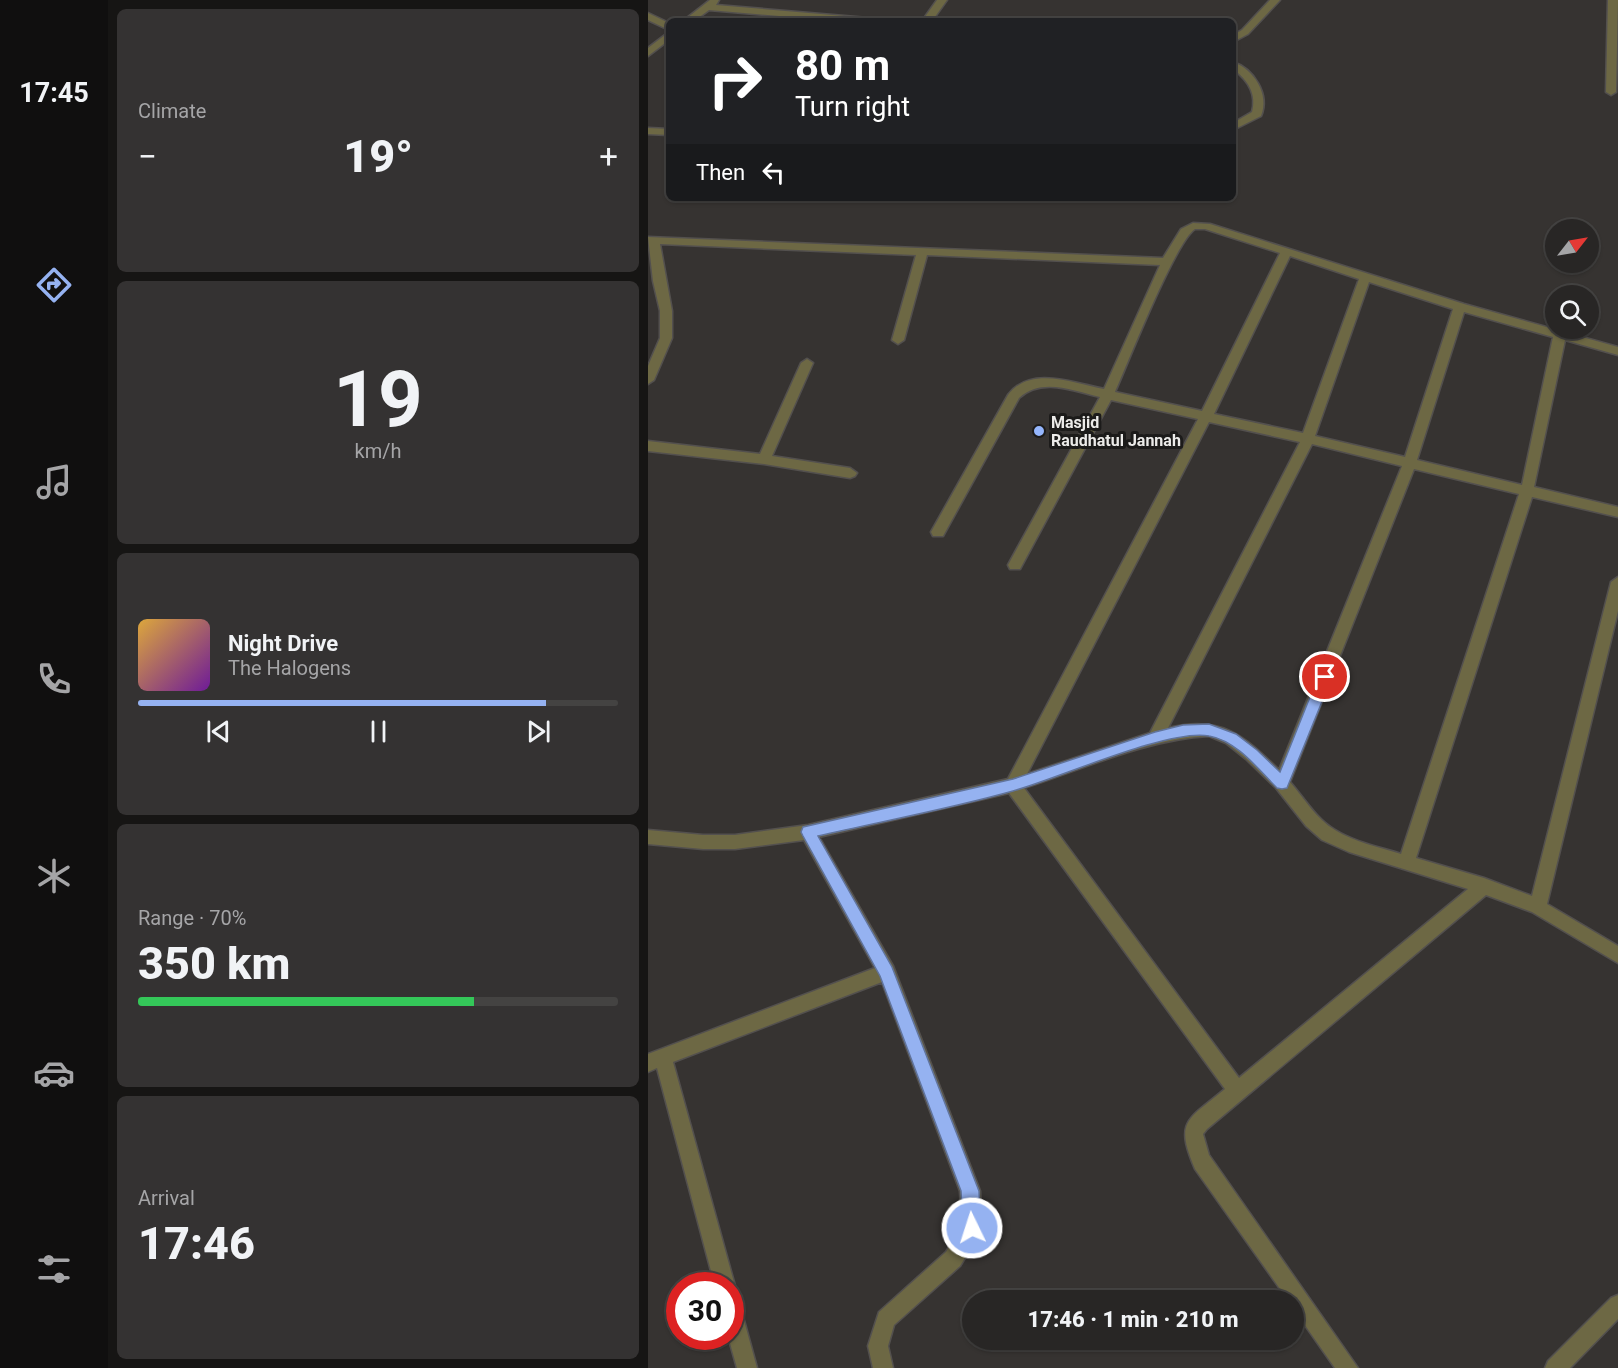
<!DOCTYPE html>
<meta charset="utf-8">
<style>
:root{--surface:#282625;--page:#343232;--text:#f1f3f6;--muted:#a5a5a7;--line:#444342;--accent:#95b2f1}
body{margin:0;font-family:Roboto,sans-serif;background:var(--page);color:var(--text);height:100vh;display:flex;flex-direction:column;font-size:22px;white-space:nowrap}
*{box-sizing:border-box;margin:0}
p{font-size:20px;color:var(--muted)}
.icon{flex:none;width:33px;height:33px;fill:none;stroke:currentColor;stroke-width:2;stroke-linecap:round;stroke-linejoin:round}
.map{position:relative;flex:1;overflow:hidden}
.drawer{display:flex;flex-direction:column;gap:9px;padding:9px;background:#161514;width:540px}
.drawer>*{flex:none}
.banner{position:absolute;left:18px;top:18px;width:570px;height:183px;border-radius:9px;box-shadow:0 2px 4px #0004,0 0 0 2px var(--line);background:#202124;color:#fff;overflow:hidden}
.needle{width:39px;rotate:59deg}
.fabs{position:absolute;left:897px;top:219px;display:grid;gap:12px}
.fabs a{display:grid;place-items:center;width:54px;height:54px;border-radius:50%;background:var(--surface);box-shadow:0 2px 4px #0004,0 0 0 2px var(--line);font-size:30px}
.speed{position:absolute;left:18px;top:1272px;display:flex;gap:12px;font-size:30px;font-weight:700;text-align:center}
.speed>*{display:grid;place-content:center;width:78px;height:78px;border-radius:50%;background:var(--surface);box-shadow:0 2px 4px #0004,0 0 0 2px var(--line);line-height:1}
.speed .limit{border:9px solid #d22;background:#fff;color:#111}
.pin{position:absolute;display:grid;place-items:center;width:51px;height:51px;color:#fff;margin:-26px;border:3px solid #fff;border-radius:50%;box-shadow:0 2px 6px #0007}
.me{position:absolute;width:66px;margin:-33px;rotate:356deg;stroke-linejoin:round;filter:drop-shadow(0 0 4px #0008)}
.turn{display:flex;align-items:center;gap:21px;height:126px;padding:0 30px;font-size:27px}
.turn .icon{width:78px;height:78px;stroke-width:2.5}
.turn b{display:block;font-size:42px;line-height:51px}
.then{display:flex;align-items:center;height:57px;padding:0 30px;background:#0003;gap:12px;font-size:22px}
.big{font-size:45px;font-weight:800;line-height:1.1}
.drawer .card{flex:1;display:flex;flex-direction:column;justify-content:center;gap:9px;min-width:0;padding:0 21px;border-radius:9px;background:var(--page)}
.drawer .dial{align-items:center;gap:0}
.dial b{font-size:78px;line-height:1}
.song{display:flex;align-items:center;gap:18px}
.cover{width:72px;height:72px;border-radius:9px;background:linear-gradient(135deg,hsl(40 70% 55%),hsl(280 70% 35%))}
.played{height:6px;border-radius:3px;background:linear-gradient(90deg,var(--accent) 85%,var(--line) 85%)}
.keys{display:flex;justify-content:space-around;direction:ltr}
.heat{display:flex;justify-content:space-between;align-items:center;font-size:33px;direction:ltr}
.charge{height:9px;border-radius:4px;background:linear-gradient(90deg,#34c759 70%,var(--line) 0)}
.trip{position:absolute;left:314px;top:1290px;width:342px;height:60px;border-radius:30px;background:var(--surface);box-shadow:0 2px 4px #0004,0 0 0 2px var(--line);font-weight:800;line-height:60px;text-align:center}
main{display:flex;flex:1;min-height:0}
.menu{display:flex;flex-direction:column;width:108px;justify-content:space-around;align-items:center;background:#100f0f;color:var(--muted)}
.menu .icon{width:42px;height:42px}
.menu .selected{color:var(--accent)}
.menu b{font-size:27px;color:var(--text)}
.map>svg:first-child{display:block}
</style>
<main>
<nav class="menu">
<b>17:45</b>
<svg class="icon selected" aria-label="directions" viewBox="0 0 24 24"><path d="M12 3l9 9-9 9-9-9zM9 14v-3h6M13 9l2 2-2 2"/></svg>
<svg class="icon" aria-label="music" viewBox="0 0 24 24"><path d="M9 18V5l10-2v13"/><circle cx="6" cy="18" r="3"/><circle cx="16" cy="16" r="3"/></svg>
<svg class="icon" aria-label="phone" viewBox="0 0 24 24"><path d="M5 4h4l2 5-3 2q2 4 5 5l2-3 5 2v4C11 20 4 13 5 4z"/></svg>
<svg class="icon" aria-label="climate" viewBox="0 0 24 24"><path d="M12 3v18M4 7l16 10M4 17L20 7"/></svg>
<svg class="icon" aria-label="car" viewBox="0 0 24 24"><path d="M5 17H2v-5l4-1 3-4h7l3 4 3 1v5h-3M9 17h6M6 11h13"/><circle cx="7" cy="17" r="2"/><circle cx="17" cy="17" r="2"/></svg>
<svg class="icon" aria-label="filters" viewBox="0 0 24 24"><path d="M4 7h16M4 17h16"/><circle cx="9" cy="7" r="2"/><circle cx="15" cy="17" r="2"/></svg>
</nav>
<section class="drawer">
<div class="card"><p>Climate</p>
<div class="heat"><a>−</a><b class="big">19°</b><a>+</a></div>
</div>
<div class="card dial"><b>19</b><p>km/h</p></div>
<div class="card">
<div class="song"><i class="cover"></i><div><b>Night Drive</b><p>The Halogens</p></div></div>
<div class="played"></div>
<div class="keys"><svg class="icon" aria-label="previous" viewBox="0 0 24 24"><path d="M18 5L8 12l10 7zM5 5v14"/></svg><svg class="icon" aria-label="pause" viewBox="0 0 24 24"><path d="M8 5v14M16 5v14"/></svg><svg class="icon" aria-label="next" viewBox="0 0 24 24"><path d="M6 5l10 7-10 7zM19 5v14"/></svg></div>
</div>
<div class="card"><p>Range · 70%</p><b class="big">350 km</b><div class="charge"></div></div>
<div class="card"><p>Arrival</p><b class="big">17:46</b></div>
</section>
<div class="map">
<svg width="970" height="1368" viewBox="0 0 970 1368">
<rect width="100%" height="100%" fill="#363331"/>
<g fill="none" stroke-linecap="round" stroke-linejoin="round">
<g stroke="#53504e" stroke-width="3">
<g id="minor">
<path d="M 62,0 L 71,0 L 68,5 L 220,18 L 225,21 L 188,21 L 61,10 L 46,21 L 35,21 Z"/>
<path d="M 289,0 L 299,0 L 284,21 L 274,21 Z"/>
<path d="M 622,0 L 632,0 L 600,34 L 585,42 L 585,35 L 594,30 Z"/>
<path d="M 960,0 L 970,0 L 968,92 L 963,95 L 958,92 Z"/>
<path d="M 0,13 L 21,23 L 21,30 L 0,20 Z"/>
<path d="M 21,32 L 21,40 L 0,56 L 0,48 Z"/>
<path d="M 585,62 C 606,69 622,95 613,116 L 585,130 L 585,123 L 604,112 C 609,94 600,80 585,69 Z"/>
<path d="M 0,128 L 21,129 L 21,135 L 0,134 Z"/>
<path d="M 545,223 L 562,224 L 816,304 L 970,347 L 970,355 L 917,340 L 886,487 L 970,507 L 970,517 L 884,497 L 768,858 L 836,878 L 884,896 L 963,582 L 970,577 L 970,611 L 899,904 L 970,946 L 970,963 L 884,912 L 838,895 L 559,1129 L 555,1134 L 561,1155 L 710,1368 L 687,1368 L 645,1308 L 645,1300 L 640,1300 L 547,1169 C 526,1120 540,1120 577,1089 L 361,793 L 171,837 L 245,966 L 332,1191 L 334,1228 L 331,1235 L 312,1266 L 246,1325 L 240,1346 L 245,1368 L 225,1368 L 220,1346 L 231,1312 L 298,1252 L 314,1226 L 312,1191 L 234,982 L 25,1062 L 87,1286 L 82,1294 L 82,1286 L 67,1286 L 9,1068 L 0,1072 L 0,1054 L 227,968 L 156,840 L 87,849 L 55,849 L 0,844 L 0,830 L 55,835 L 87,835 L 160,825 L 360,779 L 550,419 L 463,400 L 372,569 L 362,569 L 360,565 L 452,397 C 425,391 394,377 371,398 L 295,536 L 285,536 L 283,532 L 360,395 C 382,365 426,383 456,389 L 512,265 L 279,255 L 256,340 L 250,344 L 244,340 L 268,255 L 12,244 L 24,311 L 24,338 L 6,380 L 0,384 L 0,366 L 12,338 L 12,311 L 5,281 L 0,237 L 515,258 L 533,229 ZM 547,229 L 557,229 L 632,253 L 554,411 L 467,392 C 480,363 527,242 547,229 ZM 642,256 L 711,279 L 655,433 L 566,414 ZM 721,282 L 805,309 L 757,457 L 667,436 ZM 816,312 L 905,337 L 874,485 L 769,460 ZM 561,422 L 652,442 L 502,733 L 379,774 ZM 664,444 L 754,466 L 631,770 C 595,735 573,715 520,728 ZM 766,469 L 871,494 L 753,854 C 731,847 706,842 687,830 C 668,819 656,798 642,782 ZM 561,736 L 578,743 L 598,759 L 628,788 L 658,826 L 674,840 L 701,852 L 820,889 L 591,1078 L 376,788 C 435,769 499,739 561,736 Z"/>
<path d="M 159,359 L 165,363 L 124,456 L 202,468 L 209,473 L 207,476 L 202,478 L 116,464 L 0,451 L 0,441 L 112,454 L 153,363 Z"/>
<path d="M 970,1295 L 970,1319 L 922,1368 L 897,1368 L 900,1361 L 963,1298 Z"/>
<path d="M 82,1296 L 89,1299 L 92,1306 L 109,1368 L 89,1368 L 80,1336 L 82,1336 Z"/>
</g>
</g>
<use href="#minor" fill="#6d6844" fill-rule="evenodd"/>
</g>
<path fill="#95b2f1" stroke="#61749d" stroke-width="1.5" d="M 677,671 L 684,677 L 641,783 L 639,788 L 634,789 L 629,788 C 610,769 589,741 561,736 C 522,728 409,779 365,791 C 301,809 235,821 170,836 L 244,967 L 331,1191 L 333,1228 L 330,1234 L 324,1237 L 318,1234 L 315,1228 L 313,1191 L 232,976 L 155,836 L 153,832 L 155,827 L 365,779 L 507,732 L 535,725 L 561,724 L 588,734 L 609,750 L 632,772 L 670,677 Z"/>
<circle fill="#95b6fd" stroke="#1c1b1a" stroke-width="2" cx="391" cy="431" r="6"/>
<g text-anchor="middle" stroke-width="6" stroke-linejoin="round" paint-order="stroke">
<g font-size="16" font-weight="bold" fill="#ecebe9" stroke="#1c1b1a" text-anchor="start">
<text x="403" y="428">Masjid<tspan x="403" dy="18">Raudhatul Jannah</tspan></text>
</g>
</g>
</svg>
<div class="fabs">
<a><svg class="needle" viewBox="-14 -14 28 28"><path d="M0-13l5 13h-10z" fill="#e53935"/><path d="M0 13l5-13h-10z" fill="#a5a5a7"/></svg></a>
<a><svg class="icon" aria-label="search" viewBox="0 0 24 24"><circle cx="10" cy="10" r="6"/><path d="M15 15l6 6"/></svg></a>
</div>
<div class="speed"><div class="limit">30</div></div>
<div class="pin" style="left:677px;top:677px;background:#d93025"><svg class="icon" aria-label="arrive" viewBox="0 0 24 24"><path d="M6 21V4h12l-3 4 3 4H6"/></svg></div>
<svg class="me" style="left:324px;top:1228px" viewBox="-20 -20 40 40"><circle r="17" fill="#95b2f1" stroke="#fff" stroke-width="3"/><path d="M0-11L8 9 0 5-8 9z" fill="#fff"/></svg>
<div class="trip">17:46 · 1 min · 210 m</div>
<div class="banner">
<div class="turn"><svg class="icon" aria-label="right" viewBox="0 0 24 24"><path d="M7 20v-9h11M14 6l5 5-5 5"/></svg><div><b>80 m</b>Turn right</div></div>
<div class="then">Then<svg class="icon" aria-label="left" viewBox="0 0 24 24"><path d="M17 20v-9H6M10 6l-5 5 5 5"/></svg></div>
</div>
</div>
</main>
